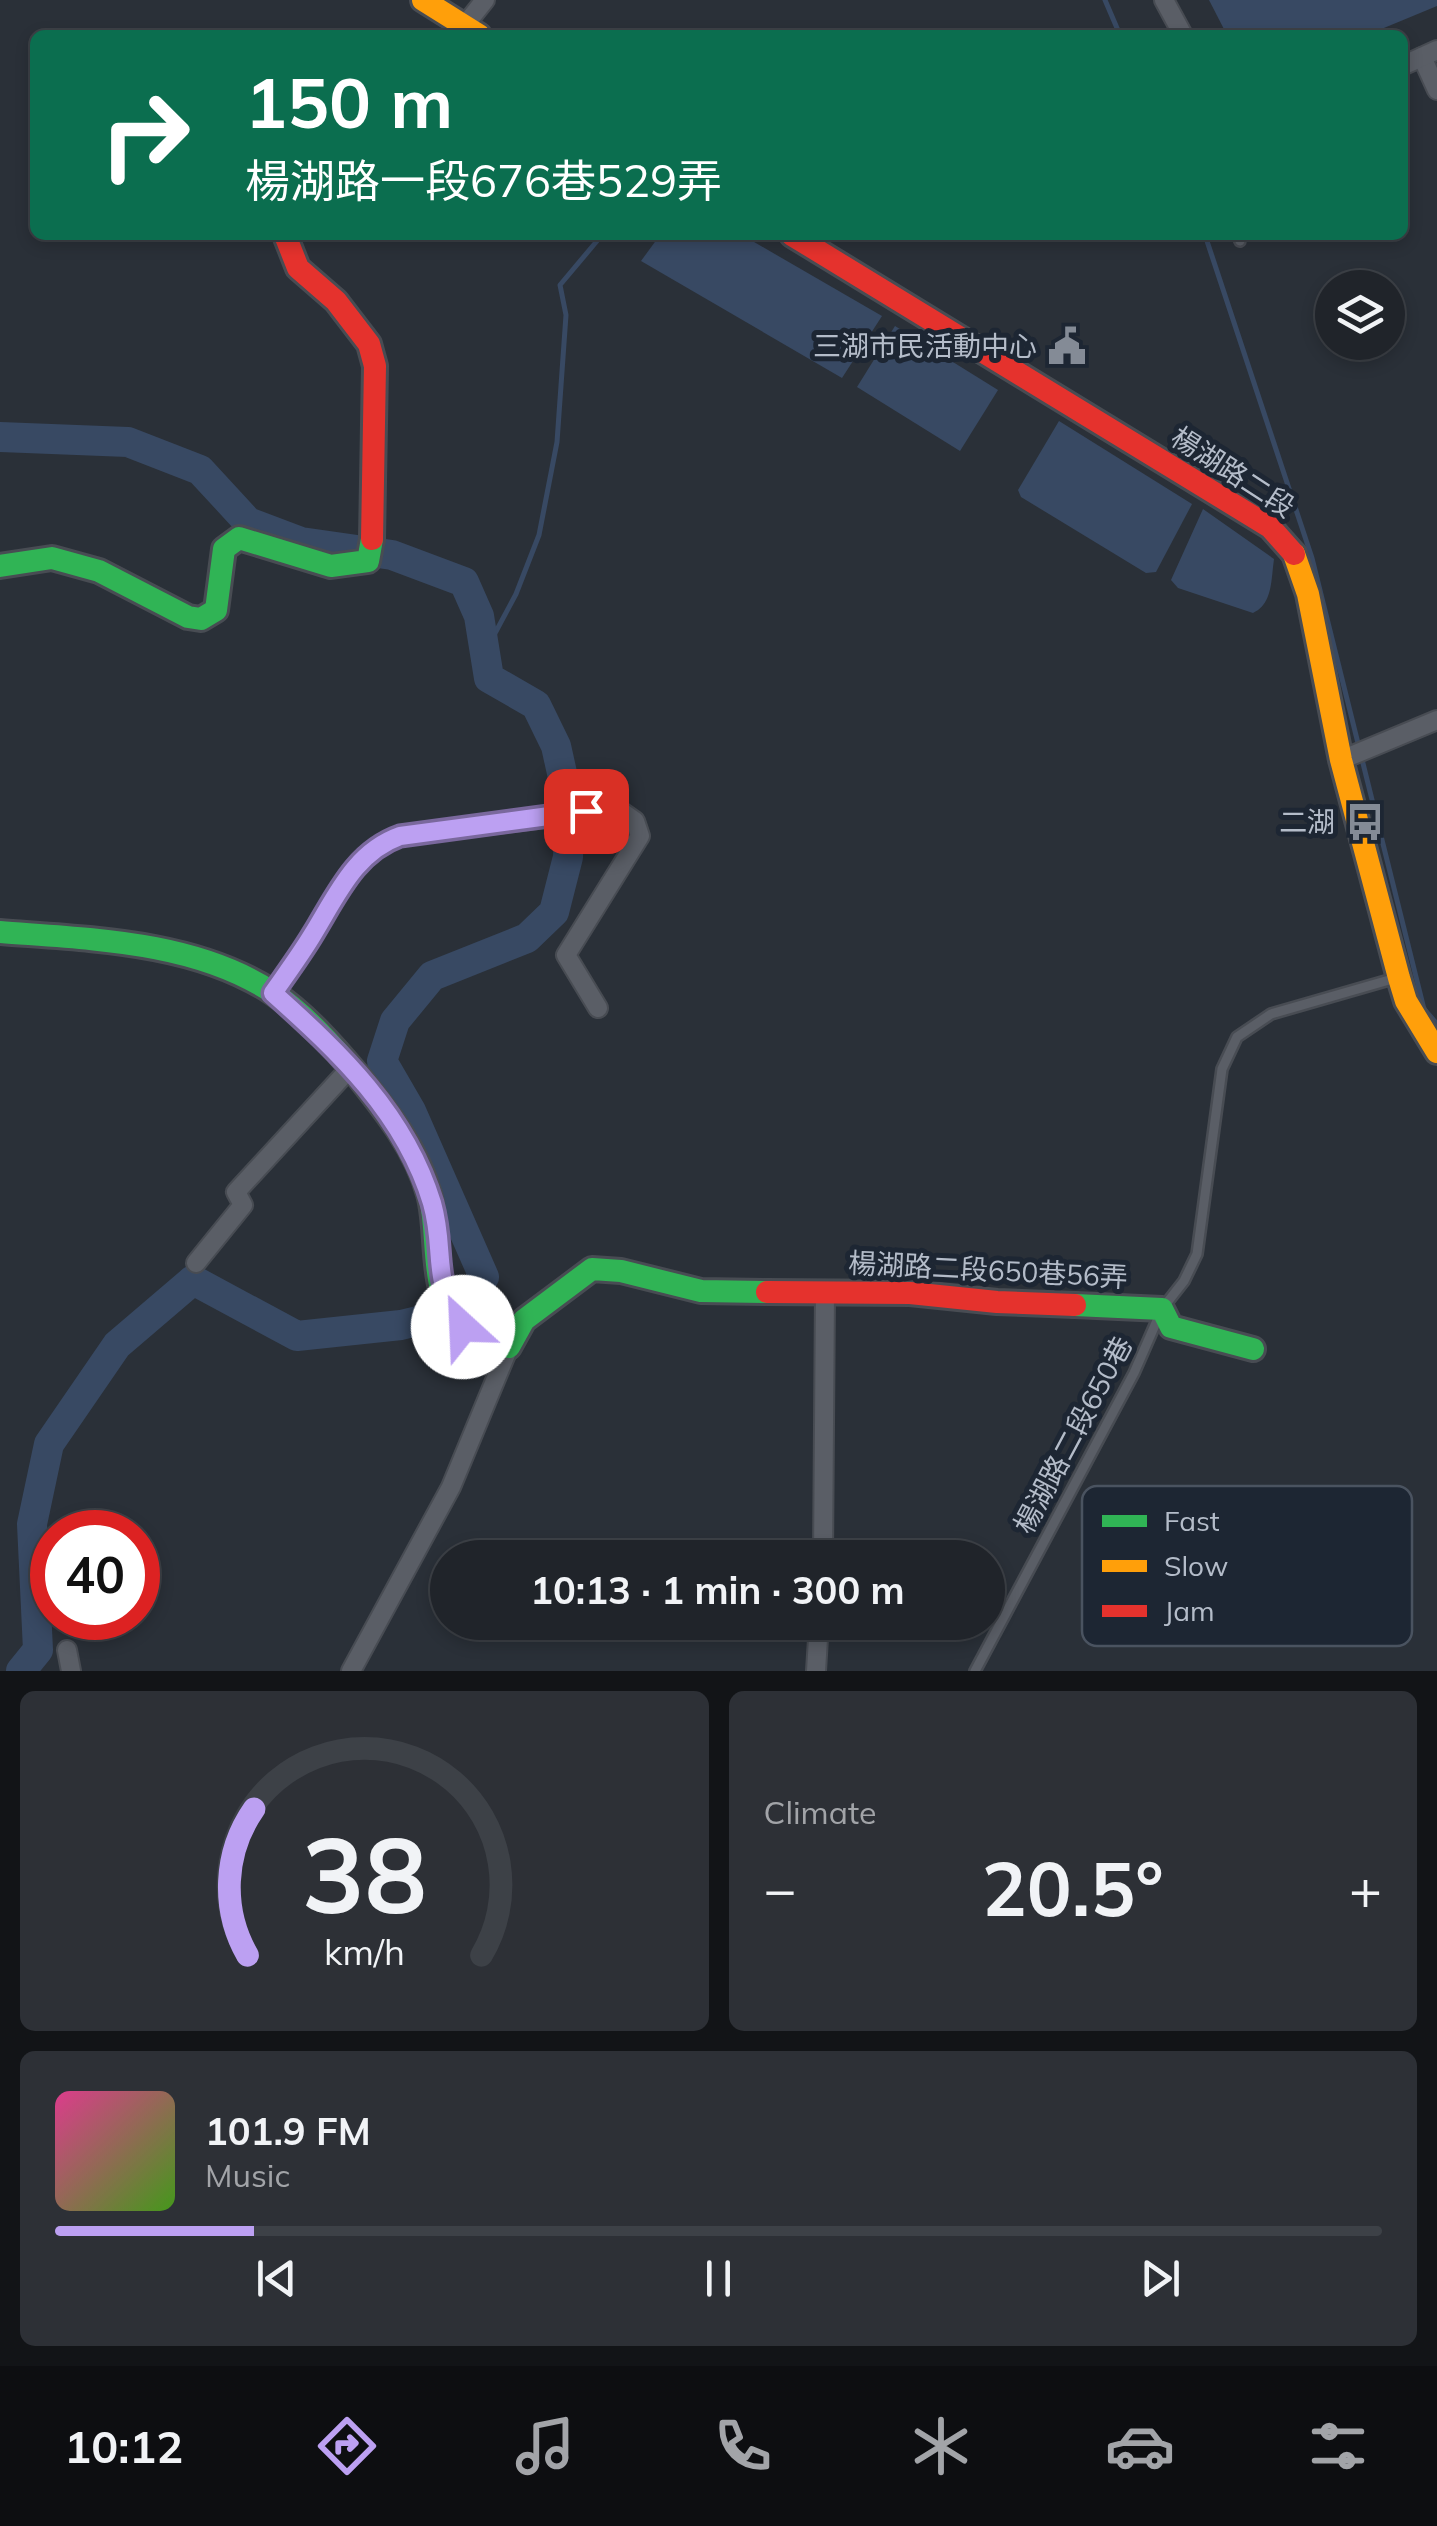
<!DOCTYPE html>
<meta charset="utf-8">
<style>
:root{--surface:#20242a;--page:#2d3036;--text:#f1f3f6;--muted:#a2a4a8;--line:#3d4147;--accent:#bca0f2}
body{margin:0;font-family:Mulish,"Noto Sans TC",sans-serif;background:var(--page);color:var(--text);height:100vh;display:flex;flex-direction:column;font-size:38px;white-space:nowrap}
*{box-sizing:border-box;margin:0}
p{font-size:32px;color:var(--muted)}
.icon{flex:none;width:55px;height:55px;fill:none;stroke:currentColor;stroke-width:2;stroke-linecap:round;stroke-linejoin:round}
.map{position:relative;height:1671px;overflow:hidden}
.details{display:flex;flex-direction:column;gap:20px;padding:20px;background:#121417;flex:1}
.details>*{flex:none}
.top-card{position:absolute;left:30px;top:30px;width:1378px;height:210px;border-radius:15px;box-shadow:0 5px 15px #0003,0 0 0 2px var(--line);background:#0b6e4f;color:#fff;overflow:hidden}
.fabs{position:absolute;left:1315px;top:270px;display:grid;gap:20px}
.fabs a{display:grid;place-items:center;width:90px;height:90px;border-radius:50%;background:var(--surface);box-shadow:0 5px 15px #0003,0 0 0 2px var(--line);font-size:50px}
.speed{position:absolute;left:30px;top:1510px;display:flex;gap:20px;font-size:50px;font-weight:700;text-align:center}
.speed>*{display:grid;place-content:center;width:130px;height:130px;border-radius:50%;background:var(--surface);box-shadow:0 5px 15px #0003,0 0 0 2px var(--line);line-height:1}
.speed .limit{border:15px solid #d22;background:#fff;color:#111}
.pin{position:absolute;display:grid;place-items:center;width:85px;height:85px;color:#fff;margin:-42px;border-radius:20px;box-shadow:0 5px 15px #0006}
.me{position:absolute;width:110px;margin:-55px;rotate:335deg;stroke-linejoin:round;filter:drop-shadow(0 0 8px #0008)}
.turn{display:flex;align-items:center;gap:35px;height:210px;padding:0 50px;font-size:45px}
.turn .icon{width:130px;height:130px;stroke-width:2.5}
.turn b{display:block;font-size:70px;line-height:85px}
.big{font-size:75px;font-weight:700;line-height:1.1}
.details .card{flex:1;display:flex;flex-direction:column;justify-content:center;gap:15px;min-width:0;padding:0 35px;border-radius:15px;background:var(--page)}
.details .dial{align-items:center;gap:0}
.dial svg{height:260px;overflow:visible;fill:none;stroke:var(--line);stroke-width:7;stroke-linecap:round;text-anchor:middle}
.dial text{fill:var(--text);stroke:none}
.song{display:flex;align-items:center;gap:30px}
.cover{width:120px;height:120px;border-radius:15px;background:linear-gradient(135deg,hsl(330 70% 55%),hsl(100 70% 35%))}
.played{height:10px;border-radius:5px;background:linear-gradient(90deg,var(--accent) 15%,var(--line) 15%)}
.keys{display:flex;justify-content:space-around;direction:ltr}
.heat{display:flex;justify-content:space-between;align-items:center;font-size:55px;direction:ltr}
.details .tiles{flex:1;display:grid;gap:20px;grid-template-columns:1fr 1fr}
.card:last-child{grid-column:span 2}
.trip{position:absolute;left:430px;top:1540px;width:575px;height:100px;border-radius:50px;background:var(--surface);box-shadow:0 5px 15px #0003,0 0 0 2px var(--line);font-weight:700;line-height:100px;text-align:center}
.menu{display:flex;height:160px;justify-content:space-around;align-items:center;background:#0d0e11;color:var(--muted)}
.menu .icon{width:70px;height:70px}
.menu .active{color:var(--accent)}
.menu b{font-size:45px;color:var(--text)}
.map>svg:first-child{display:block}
</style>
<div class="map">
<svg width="1437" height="1671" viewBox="0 0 1437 1671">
<rect width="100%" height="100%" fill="#2a3038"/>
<g fill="#384963">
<path d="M 1209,0 L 1437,0 L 1437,6 L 1367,35 L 1227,35 Z"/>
<path d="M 660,235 L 742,235 L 882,316 L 842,378 L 641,261 Z"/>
<path d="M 895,326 L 998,390 L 960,451 L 857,387 Z"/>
<path d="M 1059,421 L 1192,504 L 1156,572 L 1146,573 L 1021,497 L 1018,490 Z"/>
<path d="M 1203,509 L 1274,559 C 1271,579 1273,604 1253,613 L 1178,588 L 1171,580 Z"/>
</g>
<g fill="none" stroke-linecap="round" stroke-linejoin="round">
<g stroke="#384963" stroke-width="5">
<path d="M 1105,0 L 1120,35"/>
<path d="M 1205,235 L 1312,558 L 1424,1009 L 1437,1024"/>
<path d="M 485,652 L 516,594 L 539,535 L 557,442 L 566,315 L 560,285 L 602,235"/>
</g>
<path stroke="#384963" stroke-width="30" d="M 0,437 L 128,442 L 200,470 L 248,522 L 301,542 L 392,555 L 464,582 L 479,616 L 489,678 L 536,705 L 556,746 L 570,809 L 568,857 L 554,912 L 527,938 L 432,976 L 395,1021 L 382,1061 L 411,1111 L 484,1277 L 467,1309 L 401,1325 L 297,1336 L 193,1280 L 117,1345 L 49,1444 L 32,1524 L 38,1650 L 21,1671"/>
<g stroke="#484c53" stroke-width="14">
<g id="lane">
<path d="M 1238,235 L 1240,241"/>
<path d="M 975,1671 L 1134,1373 L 1162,1309 L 1184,1281 L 1197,1254 L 1222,1069 L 1237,1037 L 1271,1014 L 1396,978"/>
</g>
</g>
<g stroke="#484c53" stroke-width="22">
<g id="street">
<path d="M 1164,0 L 1183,35"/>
<path d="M 457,35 L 485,0"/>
<path d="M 1422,57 L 1437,90"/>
<path d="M 1402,66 L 1437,50"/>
<path d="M 1341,760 L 1437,720"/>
<path d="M 273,993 C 286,973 301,954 313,934 C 338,895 355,853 400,836 L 618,809 L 635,821 L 640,836 L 566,955 L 598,1008"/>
<path d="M 196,1263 L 243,1205 L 236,1192 L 352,1066"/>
<path d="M 823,1558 L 825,1292"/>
<path d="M 67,1650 L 71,1671"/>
<path d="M 351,1671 L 451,1487 L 509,1347"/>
<path d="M 816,1671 L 819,1622"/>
</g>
</g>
<g stroke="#484c53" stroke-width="28">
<g id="fast">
<path d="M 0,566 L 52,558 L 99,571 L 188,617 L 201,619 L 216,610 L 224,549 L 239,538 L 331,566 L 368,561 L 372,539"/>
<path d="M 0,932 C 90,939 194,941 272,992 C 305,1014 334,1047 359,1077 C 387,1112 417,1150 429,1194 C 441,1235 426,1302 467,1329 C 479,1337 495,1341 509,1347 L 524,1320 L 592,1269 L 621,1271 L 701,1291 L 767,1292"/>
<path d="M 1075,1305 L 1162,1309 L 1171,1327 L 1253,1349"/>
</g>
</g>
<g stroke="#484c53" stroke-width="28">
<g id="slow">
<path d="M 423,0 L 479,35"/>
<path d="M 1294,554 L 1308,594 L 1341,760 L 1399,978 L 1406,1001 L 1437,1052"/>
</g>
</g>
<g stroke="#484c53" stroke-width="28">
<g id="jam">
<path d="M 285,235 L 298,268 L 336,301 L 369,344 L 375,366 L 372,539"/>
<path d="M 792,235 L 1270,527 L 1294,554"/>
<path d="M 767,1292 L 910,1293 L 997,1302 L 1075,1305"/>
</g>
</g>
<use href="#lane" stroke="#5a5e66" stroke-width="9"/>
<use href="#street" stroke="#5a5e66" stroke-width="18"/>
<use href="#fast" stroke="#30b455" stroke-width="22"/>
<use href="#slow" stroke="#ff9f0a" stroke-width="22"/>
<use href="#jam" stroke="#e5322d" stroke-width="22"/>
</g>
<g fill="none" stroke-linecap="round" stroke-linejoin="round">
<g stroke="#7a689d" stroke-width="25">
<path id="route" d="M 463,1327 C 430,1278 446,1252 432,1203 C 405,1114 340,1053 273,993 C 287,973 301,954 313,934 C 337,895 355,852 400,836 L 586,811"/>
</g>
<use href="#route" stroke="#bca0f2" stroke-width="18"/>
</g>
<defs>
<g id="civic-bare" transform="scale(3)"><path d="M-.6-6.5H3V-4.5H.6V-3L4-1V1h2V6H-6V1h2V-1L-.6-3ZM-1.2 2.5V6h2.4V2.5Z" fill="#848b96" stroke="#1d2633" stroke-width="2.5" paint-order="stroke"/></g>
<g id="bus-bare" transform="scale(3)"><path d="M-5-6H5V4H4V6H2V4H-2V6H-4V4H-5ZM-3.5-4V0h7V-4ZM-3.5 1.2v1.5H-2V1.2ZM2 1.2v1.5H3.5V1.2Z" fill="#848b96" stroke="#1d2633" stroke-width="2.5" paint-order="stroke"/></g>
</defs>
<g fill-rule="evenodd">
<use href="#civic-bare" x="1067" y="346"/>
<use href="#bus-bare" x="1365" y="822"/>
</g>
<g text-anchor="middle" stroke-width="10" stroke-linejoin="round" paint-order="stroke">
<g font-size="28" fill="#b4bcc9" stroke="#1d2633" text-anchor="end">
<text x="1037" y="356">三湖市民活動中心</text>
<text x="1335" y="832">二湖</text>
</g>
<g font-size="28" fill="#b4bcc9" stroke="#1d2633">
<text transform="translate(1233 472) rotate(33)" y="10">楊湖路二段</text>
<text transform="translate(988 1270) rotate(3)" y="10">楊湖路二段650巷56弄</text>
<text transform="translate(1073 1435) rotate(-62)" y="10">楊湖路二段650巷</text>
</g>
</g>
<rect x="1082" y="1486" width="330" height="160" rx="15" fill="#1d2633" stroke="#4a5360" stroke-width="2.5"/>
<rect x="1102" y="1515" width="45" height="12" fill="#30b455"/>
<rect x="1102" y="1560" width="45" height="12" fill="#ff9f0a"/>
<rect x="1102" y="1605" width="45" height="12" fill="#e5322d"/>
<g font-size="28" fill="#b4bcc9">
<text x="1164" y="1531">Fast</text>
<text x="1164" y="1576">Slow</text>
<text x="1164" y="1621">Jam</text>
</g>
</svg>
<div class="fabs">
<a><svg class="icon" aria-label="layers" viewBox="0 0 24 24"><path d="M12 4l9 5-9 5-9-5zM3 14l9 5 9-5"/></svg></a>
</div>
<div class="speed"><div class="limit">40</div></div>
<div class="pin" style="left:586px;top:811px;background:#d93025"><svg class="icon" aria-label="arrive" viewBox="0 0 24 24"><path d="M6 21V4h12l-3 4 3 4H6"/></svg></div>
<svg class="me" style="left:463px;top:1327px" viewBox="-20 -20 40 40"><circle r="19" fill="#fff"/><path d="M0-13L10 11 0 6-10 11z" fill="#bca0f2"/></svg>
<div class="trip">10:13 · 1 min · 300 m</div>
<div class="top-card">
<div class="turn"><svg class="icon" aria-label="right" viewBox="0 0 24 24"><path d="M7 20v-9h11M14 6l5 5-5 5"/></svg><div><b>150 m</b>楊湖路一段676巷529弄</div></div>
</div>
</div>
<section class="details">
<div class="tiles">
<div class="card dial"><svg viewBox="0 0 100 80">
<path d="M14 69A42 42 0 1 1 86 69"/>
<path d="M14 69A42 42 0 0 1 16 24" stroke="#bca0f2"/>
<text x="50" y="56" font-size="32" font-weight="700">38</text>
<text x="50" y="72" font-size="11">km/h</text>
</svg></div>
<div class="card"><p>Climate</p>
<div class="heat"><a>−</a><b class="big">20.5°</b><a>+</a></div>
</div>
<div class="card">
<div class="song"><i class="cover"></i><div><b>101.9 FM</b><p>Music</p></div></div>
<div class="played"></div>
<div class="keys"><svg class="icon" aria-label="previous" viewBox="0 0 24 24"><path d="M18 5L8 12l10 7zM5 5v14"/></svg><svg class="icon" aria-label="pause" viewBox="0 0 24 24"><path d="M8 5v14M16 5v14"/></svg><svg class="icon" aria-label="next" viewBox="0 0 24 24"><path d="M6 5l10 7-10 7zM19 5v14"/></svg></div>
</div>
</div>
</section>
<nav class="menu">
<b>10:12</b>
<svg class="icon active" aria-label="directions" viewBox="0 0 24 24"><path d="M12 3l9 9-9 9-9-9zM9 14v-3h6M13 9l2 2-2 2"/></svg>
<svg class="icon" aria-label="music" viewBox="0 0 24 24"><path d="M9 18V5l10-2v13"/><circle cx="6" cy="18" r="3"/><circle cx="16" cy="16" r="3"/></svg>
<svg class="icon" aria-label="phone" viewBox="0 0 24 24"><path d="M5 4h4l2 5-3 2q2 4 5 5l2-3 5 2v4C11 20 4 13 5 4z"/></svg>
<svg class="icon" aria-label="climate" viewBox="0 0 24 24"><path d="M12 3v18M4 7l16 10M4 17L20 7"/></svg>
<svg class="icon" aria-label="car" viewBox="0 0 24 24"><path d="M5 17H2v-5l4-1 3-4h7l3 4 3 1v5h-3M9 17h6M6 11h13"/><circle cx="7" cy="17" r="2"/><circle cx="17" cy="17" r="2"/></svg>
<svg class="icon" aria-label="filters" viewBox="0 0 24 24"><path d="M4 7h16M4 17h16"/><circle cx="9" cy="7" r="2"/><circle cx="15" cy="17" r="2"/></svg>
</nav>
